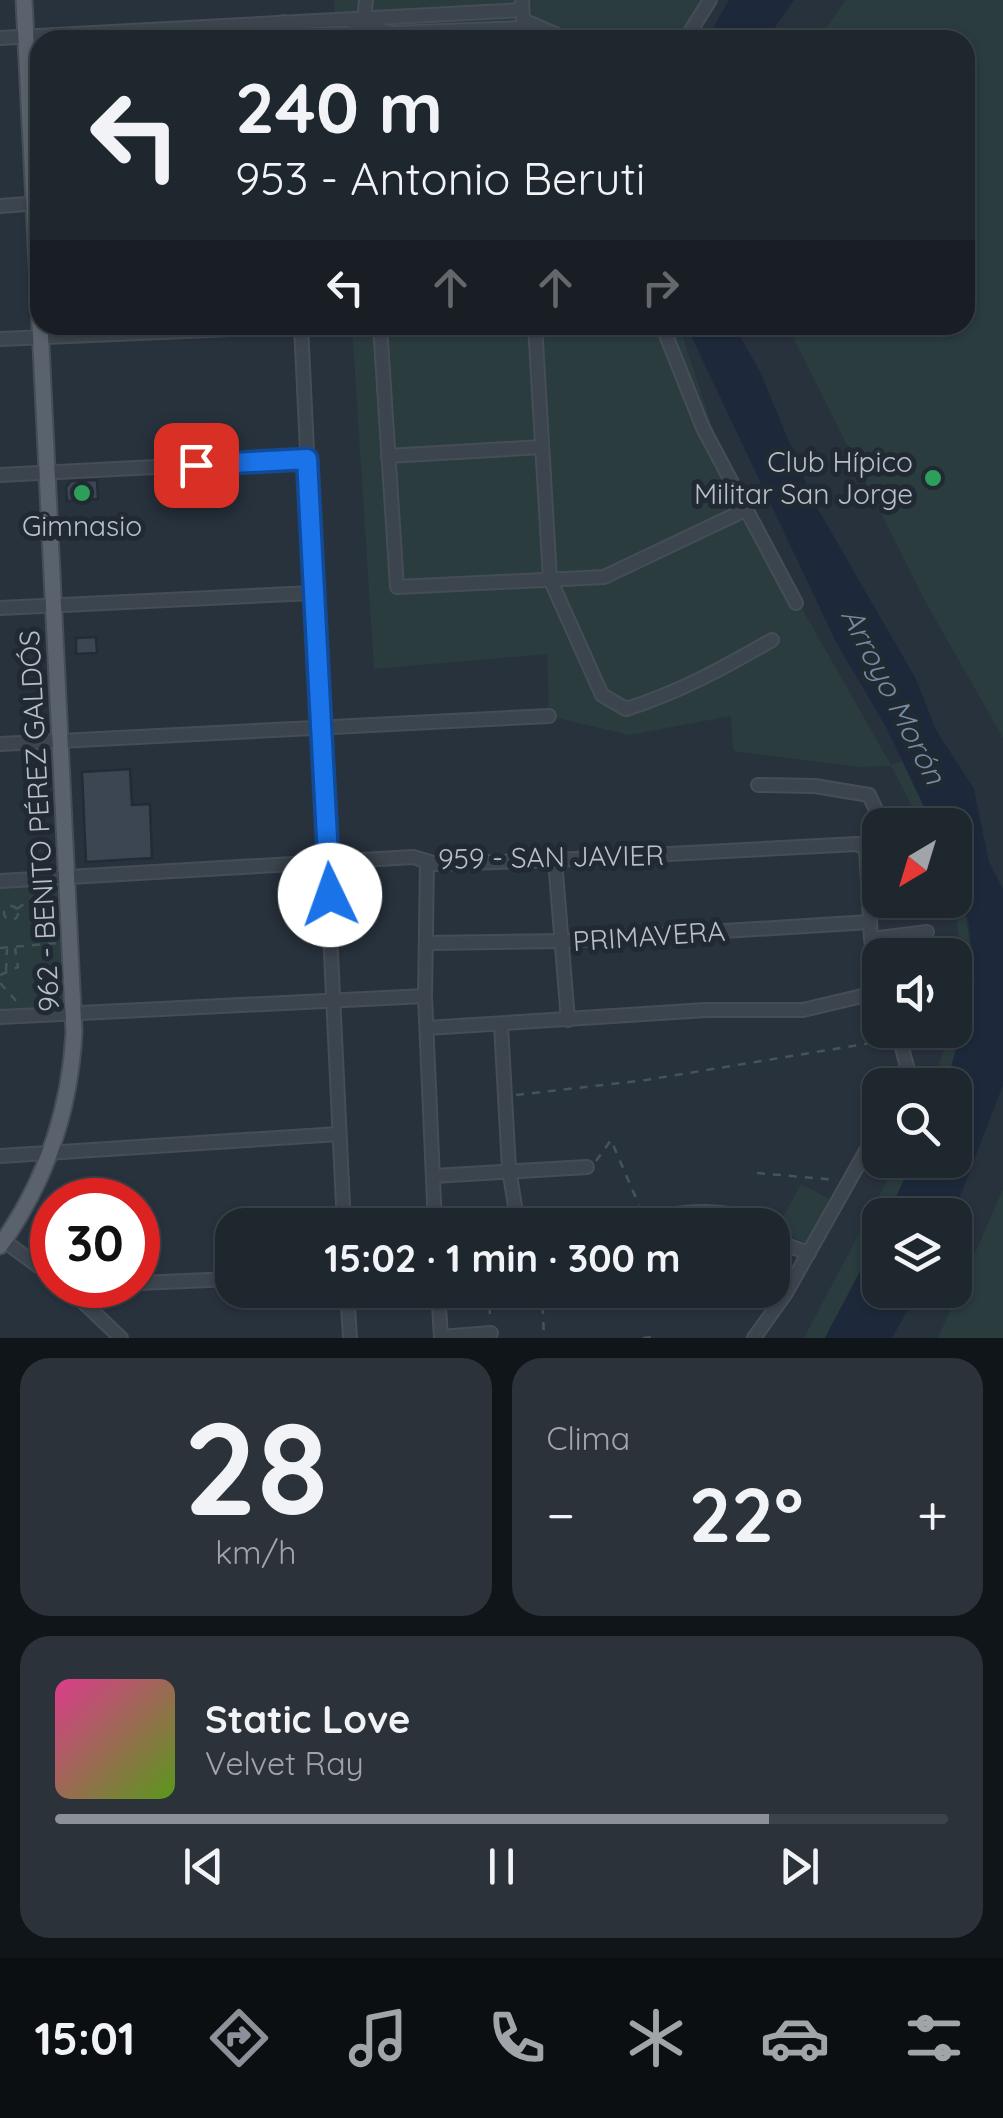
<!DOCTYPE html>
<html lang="es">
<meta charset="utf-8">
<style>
:root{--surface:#1e262e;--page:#2b323a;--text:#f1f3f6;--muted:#a1a5aa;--line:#3c434a;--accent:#8c9099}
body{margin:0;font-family:Quicksand,sans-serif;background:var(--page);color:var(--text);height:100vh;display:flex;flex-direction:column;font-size:38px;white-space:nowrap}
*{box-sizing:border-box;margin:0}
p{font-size:32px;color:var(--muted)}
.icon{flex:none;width:55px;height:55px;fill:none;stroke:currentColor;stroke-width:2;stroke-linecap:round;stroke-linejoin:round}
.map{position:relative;height:1338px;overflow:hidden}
.panel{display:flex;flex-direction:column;gap:20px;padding:20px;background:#101519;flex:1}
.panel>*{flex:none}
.guide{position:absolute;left:30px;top:30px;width:945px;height:305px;border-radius:30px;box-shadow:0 2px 8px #0004,0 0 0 2px var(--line);background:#1e262e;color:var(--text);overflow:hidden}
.needle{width:65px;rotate:218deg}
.tools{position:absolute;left:862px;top:808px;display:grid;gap:20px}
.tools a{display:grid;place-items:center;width:110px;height:110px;border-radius:20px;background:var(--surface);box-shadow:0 2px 8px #0004,0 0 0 2px var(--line);font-size:50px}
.speed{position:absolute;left:30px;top:1178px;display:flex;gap:20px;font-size:50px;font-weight:700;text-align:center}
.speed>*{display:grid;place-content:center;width:130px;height:130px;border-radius:50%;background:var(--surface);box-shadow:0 2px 8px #0004,0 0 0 2px var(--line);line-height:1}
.speed .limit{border:15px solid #d22;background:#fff;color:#111}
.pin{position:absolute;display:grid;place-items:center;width:85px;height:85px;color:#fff;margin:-42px;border-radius:20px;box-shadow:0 5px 15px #0006}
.me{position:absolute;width:110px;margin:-55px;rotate:357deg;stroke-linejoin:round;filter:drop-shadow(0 0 8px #0008)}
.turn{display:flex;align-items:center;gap:35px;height:210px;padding:0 40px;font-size:45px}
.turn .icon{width:130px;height:130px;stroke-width:2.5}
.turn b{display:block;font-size:70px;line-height:85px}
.lanes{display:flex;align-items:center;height:95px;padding:0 40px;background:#0003;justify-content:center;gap:50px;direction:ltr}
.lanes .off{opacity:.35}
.big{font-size:75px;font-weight:700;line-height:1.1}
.panel .card{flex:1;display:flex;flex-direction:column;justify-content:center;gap:15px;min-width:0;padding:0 35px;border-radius:30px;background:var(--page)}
.panel .dial{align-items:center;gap:0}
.dial b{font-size:130px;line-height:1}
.song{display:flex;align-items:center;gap:30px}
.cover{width:120px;height:120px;border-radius:15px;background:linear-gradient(135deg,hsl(330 70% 55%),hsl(90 70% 35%))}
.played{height:10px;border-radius:5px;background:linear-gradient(90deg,var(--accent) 80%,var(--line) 80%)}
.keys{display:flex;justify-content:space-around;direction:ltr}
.heat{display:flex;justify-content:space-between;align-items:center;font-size:55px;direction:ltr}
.panel .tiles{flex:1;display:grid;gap:20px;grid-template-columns:1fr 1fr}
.card:last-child{grid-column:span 2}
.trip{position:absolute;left:215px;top:1208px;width:575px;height:100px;border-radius:30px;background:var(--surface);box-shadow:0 2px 8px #0004,0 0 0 2px var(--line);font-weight:700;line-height:100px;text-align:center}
.tab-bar{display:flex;height:160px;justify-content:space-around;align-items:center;background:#0c0f12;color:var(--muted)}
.tab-bar .icon{width:70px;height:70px}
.tab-bar .selected{color:var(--accent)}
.tab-bar b{font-size:45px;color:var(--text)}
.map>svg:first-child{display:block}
</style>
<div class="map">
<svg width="1003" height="1338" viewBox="0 0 1003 1338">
<rect width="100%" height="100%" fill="#28323d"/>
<g fill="#2a3c3e">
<path d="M 334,0 L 715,0 L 685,40 L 336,40 Z"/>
<path d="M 846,0 L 1003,0 L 1003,738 L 924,599 L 787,325 L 965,325 L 965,40 L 818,40 Z"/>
<path d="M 352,325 L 679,325 L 721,454 L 751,519 L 891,765 L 902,761 L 933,825 L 922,825 L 891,766 L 859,767 L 733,751 L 731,716 L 629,735 L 549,716 L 547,654 L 374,669 Z"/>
<path d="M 49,881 L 57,888 L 63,1002 L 57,1007 L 0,1010 L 0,885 Z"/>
<path d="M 955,882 C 980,954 977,1015 946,1085 L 932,1085 L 951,1030 L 955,1030 C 955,985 966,944 951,900 L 955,900 Z"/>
<path d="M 898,1160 L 913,1160 L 888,1215 L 880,1215 C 880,1260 843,1298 825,1338 L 804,1338 Z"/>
<path d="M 801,1184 L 833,1201 L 808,1245 L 777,1228 Z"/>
<path d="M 1003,1189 L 1003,1338 L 938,1338 Z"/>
</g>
<g fill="#1d293a">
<path d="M 729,0 L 794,0 L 766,40 L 706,40 Z"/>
<path d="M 686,325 L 734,325 L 760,372 L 815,504 L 916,679 L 936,730 L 974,789 L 989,862 L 1003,889 L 1003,1085 L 953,1215 L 888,1215 L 913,1160 L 955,1160 L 955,1085 L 946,1085 L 975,980 L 968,919 L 955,882 L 955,825 L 933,825 L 886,727 L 836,642 Z"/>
<path d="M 880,1233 L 880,1290 L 919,1290 L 892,1338 L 825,1338 Z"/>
</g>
<g fill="#3b4652" stroke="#232b34" stroke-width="2.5">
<path d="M 97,480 L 98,499 L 67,501 L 66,487 L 71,481 Z"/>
<path d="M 96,637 L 97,653 L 76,654 L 76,638 Z"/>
<path d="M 130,769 L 132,805 L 150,804 L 152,858 L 86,862 L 82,772 Z"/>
</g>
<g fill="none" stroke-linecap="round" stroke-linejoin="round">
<g stroke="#454d56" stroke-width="16">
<g id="minor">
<path d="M 522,0 L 524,40"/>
<path d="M 348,20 L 391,33 L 523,28"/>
<path d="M 523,20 L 570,40"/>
<path d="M 283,22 L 284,40"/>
<path d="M 0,38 L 522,10"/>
<path d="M 362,40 L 366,0"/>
<path d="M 685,40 L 710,0"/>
<path d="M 0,206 L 40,203"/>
<path d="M 301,325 L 344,1225"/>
<path d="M 380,325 L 397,587 L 604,577 L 743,511"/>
<path d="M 535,325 L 550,579 L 602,695 L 626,709 C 678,693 725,667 772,640"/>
<path d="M 662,325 L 703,428 L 796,603"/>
<path d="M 0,339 L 301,326"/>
<path d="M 388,456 L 542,447"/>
<path d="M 0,475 L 307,459"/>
<path d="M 0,608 L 312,593"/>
<path d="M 0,744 L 549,716"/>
<path d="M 758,785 L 815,786 L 869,795 L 883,825"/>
<path d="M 866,849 L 880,842"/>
<path d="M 555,860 L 568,1020"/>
<path d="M 427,862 L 425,996 L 435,1225"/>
<path d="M 0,881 L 413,857 L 436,864 L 555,860 L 857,844 L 866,849 L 871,939 L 880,994"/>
<path d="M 871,939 L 927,932"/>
<path d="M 427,943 L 565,941 L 870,922"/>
<path d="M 0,1017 L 425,996"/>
<path d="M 501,1025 L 509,1169 L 518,1225"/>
<path d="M 427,1028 L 706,1010 L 803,1010 L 879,992"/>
<path d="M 897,1030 L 907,1066 L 902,1085"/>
<path d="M 0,1156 L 339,1134"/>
<path d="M 433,1176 L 587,1167"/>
<path d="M 644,1218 C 693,1211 725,1207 771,1225"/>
<path d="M 772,1240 L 809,1253"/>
<path d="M 4,1241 L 52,1276"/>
<path d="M 138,1283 L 232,1279"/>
<path d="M 65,1285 L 121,1338"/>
<path d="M 347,1290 L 350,1338"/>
<path d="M 438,1290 L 441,1338"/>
<path d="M 75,1292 L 103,1285"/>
<path d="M 441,1337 L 491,1333"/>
<path d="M 754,1338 L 786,1293 L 880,1126"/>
</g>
</g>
<g stroke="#454d56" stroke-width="19">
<g id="major">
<path d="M 24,0 L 40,323"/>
<path d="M 0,1246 C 45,1183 70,1110 74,1032 L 40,325"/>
</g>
</g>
<g stroke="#435556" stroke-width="2.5" stroke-dasharray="8 8" stroke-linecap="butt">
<circle cx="11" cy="913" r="7"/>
<path d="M 17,909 L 40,892"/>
<path d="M 0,948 L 58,943"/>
<path d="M 6,971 L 7,949"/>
<path d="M 0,975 L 18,967 L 15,948"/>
<path d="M 0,983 L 19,1004"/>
<path d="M 516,1095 L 646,1080 L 889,1040"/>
<path d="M 596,1161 L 611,1140 L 639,1205"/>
<path d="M 757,1173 L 837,1180"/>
<path d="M 607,1225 L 622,1214 L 635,1212"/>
<path d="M 489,1290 L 490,1318"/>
<path d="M 542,1290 L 544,1338"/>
<path d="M 750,1290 L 767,1299"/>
<path d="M 490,1306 L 662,1297 L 667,1290"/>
<path d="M 643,1338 L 653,1337"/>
</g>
<use href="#minor" stroke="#3c444d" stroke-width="12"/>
<use href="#major" stroke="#5a636d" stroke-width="15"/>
</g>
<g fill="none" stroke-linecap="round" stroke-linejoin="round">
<g stroke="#114b97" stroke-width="25">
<path id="route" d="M 196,465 L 307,459 L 330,895"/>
</g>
<use href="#route" stroke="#1a73e8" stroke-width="18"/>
</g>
<g fill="#2e9e5b" stroke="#212932" stroke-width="4">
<circle cx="933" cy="478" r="10"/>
<circle cx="82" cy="493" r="10"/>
</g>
<g text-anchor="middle" stroke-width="10" stroke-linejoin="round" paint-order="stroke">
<g font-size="28" fill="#b8bfc8" stroke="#212932" text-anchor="end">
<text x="913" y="472">Club Hípico<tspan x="913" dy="32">Militar San Jorge</tspan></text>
<text x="82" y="536" text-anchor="middle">Gimnasio</text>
</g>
<g font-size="28" fill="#b8bfc8" stroke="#212932">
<text transform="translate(39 821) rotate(-93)" y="10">962 - BENITO PÉREZ GALDÓS</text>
<text transform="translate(551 857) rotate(-1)" y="10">959 - SAN JAVIER</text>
<text transform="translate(649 936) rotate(-4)" y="10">PRIMAVERA</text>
</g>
<g font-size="30" font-style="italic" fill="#768aa2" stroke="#212932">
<text transform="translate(893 696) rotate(63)" y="10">Arroyo Morón</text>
</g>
</g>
</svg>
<div class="tools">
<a><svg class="needle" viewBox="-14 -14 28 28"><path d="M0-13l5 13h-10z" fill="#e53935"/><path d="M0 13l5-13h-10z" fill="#a1a5aa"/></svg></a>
<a><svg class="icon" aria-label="sound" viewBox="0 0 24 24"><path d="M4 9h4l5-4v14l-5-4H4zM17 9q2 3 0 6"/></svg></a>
<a><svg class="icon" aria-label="search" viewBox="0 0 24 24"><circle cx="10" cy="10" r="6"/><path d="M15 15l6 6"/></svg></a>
<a><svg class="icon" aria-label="layers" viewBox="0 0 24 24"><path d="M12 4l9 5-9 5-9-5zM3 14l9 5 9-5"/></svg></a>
</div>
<div class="speed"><div class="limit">30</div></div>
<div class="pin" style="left:196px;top:465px;background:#d93025"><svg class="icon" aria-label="arrive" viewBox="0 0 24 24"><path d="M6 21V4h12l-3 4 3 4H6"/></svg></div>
<svg class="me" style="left:330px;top:895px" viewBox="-20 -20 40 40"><circle r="19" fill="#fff"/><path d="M0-13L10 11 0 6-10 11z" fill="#1a73e8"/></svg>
<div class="trip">15:02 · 1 min · 300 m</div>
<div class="guide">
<div class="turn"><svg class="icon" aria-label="left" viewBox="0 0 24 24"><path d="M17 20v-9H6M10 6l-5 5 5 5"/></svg><div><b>240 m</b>953 - Antonio Beruti</div></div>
<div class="lanes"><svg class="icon" aria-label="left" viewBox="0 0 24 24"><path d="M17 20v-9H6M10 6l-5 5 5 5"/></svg><svg class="icon off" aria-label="ahead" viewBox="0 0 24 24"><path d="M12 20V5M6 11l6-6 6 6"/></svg><svg class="icon off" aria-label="ahead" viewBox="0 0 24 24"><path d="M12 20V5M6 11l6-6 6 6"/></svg><svg class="icon off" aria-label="right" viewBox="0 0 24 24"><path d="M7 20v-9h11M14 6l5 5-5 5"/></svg></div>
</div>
</div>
<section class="panel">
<div class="tiles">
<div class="card dial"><b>28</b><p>km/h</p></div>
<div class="card"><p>Clima</p>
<div class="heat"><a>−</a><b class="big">22°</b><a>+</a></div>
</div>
<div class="card">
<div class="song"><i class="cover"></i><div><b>Static Love</b><p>Velvet Ray</p></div></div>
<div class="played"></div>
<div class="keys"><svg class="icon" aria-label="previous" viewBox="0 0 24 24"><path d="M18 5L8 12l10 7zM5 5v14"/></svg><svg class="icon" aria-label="pause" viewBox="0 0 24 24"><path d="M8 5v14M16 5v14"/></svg><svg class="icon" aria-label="next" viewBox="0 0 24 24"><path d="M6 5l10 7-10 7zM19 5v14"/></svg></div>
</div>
</div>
</section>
<nav class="tab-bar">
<b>15:01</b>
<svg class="icon selected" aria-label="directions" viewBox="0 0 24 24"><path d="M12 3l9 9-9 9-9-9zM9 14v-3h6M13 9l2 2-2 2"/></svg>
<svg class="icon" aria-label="music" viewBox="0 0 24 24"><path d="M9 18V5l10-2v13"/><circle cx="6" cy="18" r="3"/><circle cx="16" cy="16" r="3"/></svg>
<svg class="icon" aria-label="phone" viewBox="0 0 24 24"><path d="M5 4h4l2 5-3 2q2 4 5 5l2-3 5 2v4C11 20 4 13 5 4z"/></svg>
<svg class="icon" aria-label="climate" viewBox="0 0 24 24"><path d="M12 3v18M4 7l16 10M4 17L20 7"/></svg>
<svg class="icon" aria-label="car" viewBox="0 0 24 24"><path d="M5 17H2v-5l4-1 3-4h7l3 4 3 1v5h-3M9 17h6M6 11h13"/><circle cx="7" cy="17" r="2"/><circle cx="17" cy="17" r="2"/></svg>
<svg class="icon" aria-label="filters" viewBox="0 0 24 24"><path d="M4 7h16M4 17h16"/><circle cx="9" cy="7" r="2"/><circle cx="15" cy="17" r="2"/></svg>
</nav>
